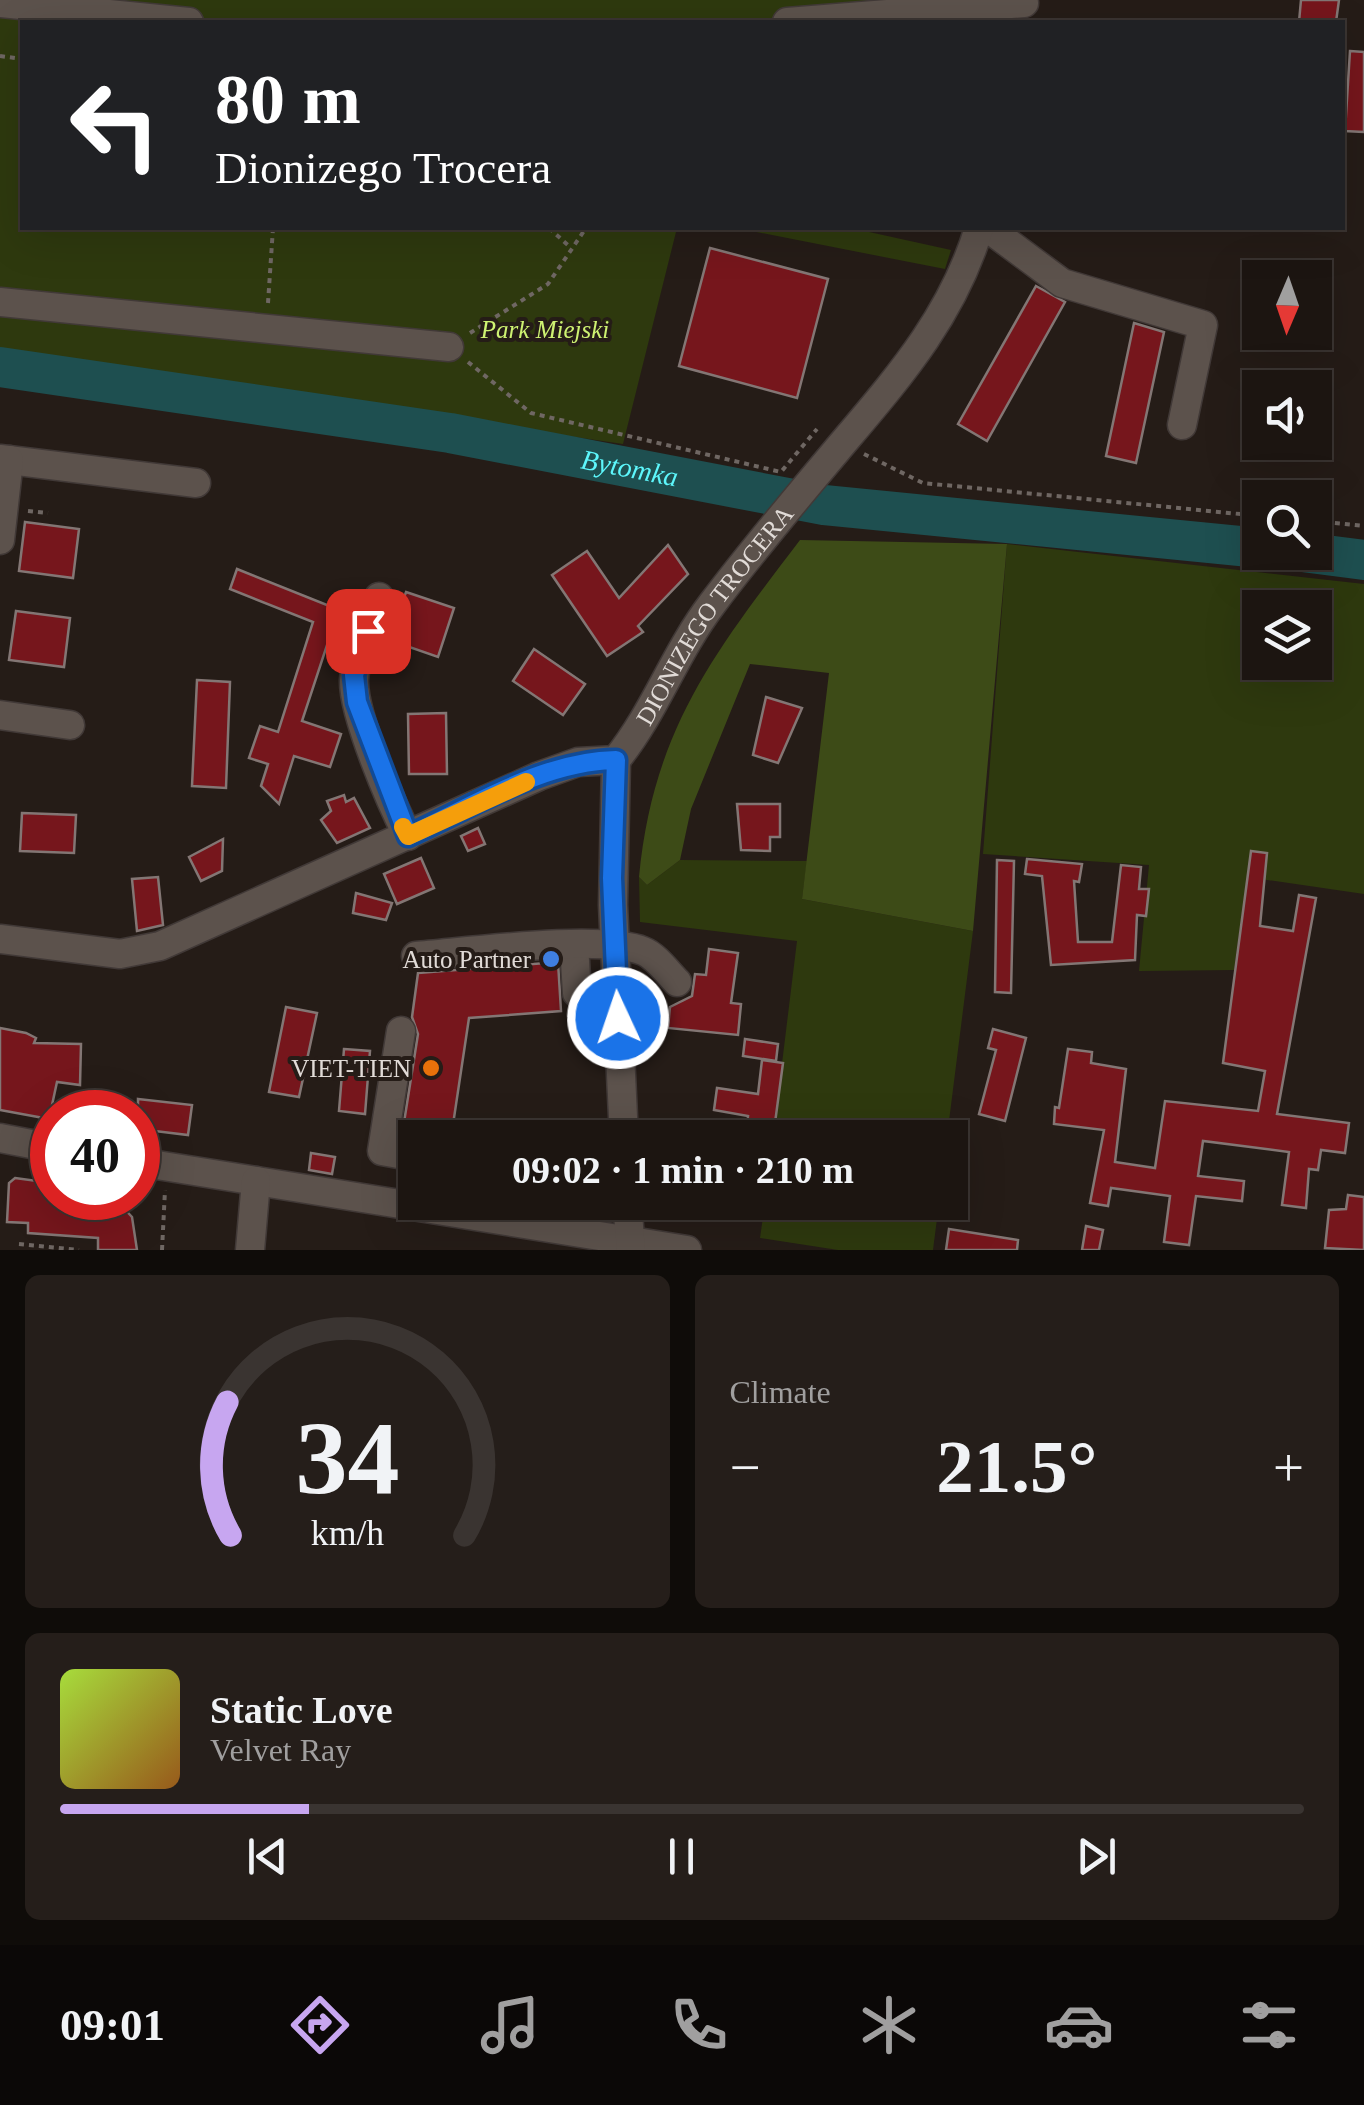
<!DOCTYPE html>
<meta charset="utf-8">
<style>
:root{--surface:#1c1511;--page:#251e1a;--text:#f1f3f6;--muted:#a09f9f;--line:#3a3431;--accent:#c7a6f0}
body{margin:0;font-family:"Times New Roman",serif;background:var(--page);color:var(--text);height:100vh;display:flex;flex-direction:column;font-size:38px;white-space:nowrap}
*{box-sizing:border-box;margin:0}
p{font-size:32px;color:var(--muted)}
.icon{flex:none;width:55px;height:55px;fill:none;stroke:currentColor;stroke-width:2;stroke-linecap:round;stroke-linejoin:round}
.map{position:relative;height:1250px;overflow:hidden}
.drawer{display:flex;flex-direction:column;gap:25px;padding:25px;background:#0f0c09;flex:1}
.drawer>*{flex:none}
.guide{position:absolute;left:20px;top:20px;width:1325px;height:210px;border-radius:0px;box-shadow:0 10px 40px #0002,0 0 0 2px var(--line);background:#202124;color:#fff;overflow:hidden}
.needle{width:65px;rotate:182deg}
.buttons{position:absolute;left:1242px;top:260px;display:grid;gap:20px}
.buttons a{display:grid;place-items:center;width:90px;height:90px;border-radius:0px;background:var(--surface);box-shadow:0 10px 40px #0002,0 0 0 2px var(--line);font-size:50px}
.speed{position:absolute;left:30px;top:1090px;display:flex;gap:20px;font-size:50px;font-weight:700;text-align:center}
.speed>*{display:grid;place-content:center;width:130px;height:130px;border-radius:50%;background:var(--surface);box-shadow:0 10px 40px #0002,0 0 0 2px var(--line);line-height:1}
.speed .limit{border:15px solid #d22;background:#fff;color:#111}
.pin{position:absolute;display:grid;place-items:center;width:85px;height:85px;color:#fff;margin:-42px;border-radius:20px;box-shadow:0 5px 15px #0006}
.me{position:absolute;width:110px;margin:-55px;rotate:357deg;stroke-linejoin:round;filter:drop-shadow(0 0 8px #0008)}
.turn{display:flex;align-items:center;gap:35px;height:210px;padding:0 30px;font-size:45px}
.turn .icon{width:130px;height:130px;stroke-width:2.5}
.turn b{display:block;font-size:70px;line-height:85px}
.big{font-size:75px;font-weight:600;line-height:1.1}
.drawer .card{flex:1;display:flex;flex-direction:column;justify-content:center;gap:15px;min-width:0;padding:0 35px;border-radius:15px;background:var(--page)}
.drawer .dial{align-items:center;gap:0}
.dial svg{height:260px;overflow:visible;fill:none;stroke:var(--line);stroke-width:7;stroke-linecap:round;text-anchor:middle}
.dial text{fill:var(--text);stroke:none}
.song{display:flex;align-items:center;gap:30px}
.cover{width:120px;height:120px;border-radius:15px;background:linear-gradient(135deg,hsl(80 70% 55%),hsl(30 70% 35%))}
.played{height:10px;border-radius:5px;background:linear-gradient(90deg,var(--accent) 20%,var(--line) 20%)}
.keys{display:flex;justify-content:space-around;direction:ltr}
.heat{display:flex;justify-content:space-between;align-items:center;font-size:55px;direction:ltr}
.drawer .tiles{flex:1;display:grid;gap:25px;grid-template-columns:1fr 1fr}
.card:last-child{grid-column:span 2}
.trip{position:absolute;left:398px;top:1120px;width:570px;height:100px;border-radius:0px;background:var(--surface);box-shadow:0 10px 40px #0002,0 0 0 2px var(--line);font-weight:600;line-height:100px;text-align:center}
.tab-bar{display:flex;height:160px;justify-content:space-around;align-items:center;background:#0b0807;color:var(--muted)}
.tab-bar .icon{width:70px;height:70px}
.tab-bar .on{color:var(--accent)}
.tab-bar b{font-size:45px;color:var(--text)}
.map>svg:first-child{display:block}
</style>
<div class="map">
<svg width="1364" height="1250" viewBox="0 0 1364 1250">
<rect width="100%" height="100%" fill="#251c17"/>
<g fill="#2e390e" fill-rule="evenodd">
<path d="M 0,0 L 1000,0 L 997,22 L 22,22 L 22,228 L 677,228 L 623,444 L 0,353 Z"/>
<path d="M 736,228 L 851,228 L 951,250 L 945,269 Z"/>
<path d="M 1007,544 L 1364,584 L 1364,894 L 1247,877 L 1234,970 L 1139,971 L 1149,865 L 983,854 ZM 1260,608 L 1315,608 L 1315,662 L 1260,662 Z"/>
<path d="M 680,860 L 807,861 L 802,899 L 973,931 L 947,1137 L 773,1137 L 797,941 L 640,922 L 639,877 L 647,885 Z"/>
<path d="M 765,1203 L 939,1203 L 933,1250 L 838,1250 L 760,1238 Z"/>
</g>
<path fill="#3d4b17" d="M 800,540 L 1007,544 L 973,931 L 802,899 L 829,673 L 750,664 L 691,809 L 680,860 L 647,885 L 639,877 C 653,730 714,653 800,540 Z"/>
<g fill="none" stroke-linecap="round" stroke-linejoin="round">
<g stroke="#1e4f50" stroke-width="40">
<path id="s1" d="M 0,367 L 450,433 L 824,505 L 1260,548"/>
<path d="M 1302,552 L 1364,560"/>
</g>
</g>
<g fill="#76161c" stroke="#837674" stroke-width="2.5">
<path d="M 1301,0 L 1339,0 L 1336,22 L 1299,22 Z"/>
<path d="M 1350,51 L 1364,52 L 1364,132 L 1345,131 Z"/>
<path d="M 710,248 L 828,279 L 797,398 L 679,366 Z"/>
<path d="M 1036,286 L 1065,302 L 987,441 L 958,424 Z"/>
<path d="M 1134,323 L 1164,332 L 1136,463 L 1106,456 Z"/>
<path d="M 25,522 L 79,529 L 73,578 L 19,571 Z"/>
<path d="M 668,545 L 688,574 L 638,626 L 643,632 L 607,656 L 552,575 L 587,551 L 619,598 Z"/>
<path d="M 237,569 L 347,613 L 335,644 L 328,642 L 302,721 L 341,734 L 330,767 L 294,756 L 279,804 L 261,786 L 268,764 L 249,758 L 260,726 L 278,732 L 313,622 L 230,589 Z"/>
<path d="M 406,592 L 454,608 L 438,657 L 389,640 Z"/>
<path d="M 16,611 L 70,618 L 64,667 L 9,660 Z"/>
<path d="M 534,649 L 585,684 L 563,715 L 513,681 Z"/>
<path d="M 197,680 L 230,682 L 226,788 L 192,786 Z"/>
<path d="M 766,697 L 802,708 L 778,763 L 753,755 Z"/>
<path d="M 446,713 L 447,774 L 409,774 L 408,714 Z"/>
<path d="M 344,795 L 346,802 L 354,798 L 370,828 L 337,843 L 321,820 L 331,811 L 327,801 Z"/>
<path d="M 737,804 L 780,804 L 780,837 L 770,837 L 770,851 L 741,850 Z"/>
<path d="M 22,813 L 76,815 L 74,853 L 20,851 Z"/>
<path d="M 478,828 L 485,844 L 468,851 L 461,836 Z"/>
<path d="M 223,839 L 222,871 L 201,881 L 189,857 Z"/>
<path d="M 1251,851 L 1267,853 L 1260,926 L 1293,931 L 1299,895 L 1316,898 L 1277,1114 L 1349,1123 L 1345,1153 L 1321,1150 L 1318,1170 L 1309,1169 L 1306,1208 L 1282,1205 L 1289,1152 L 1203,1141 L 1198,1176 L 1244,1181 L 1242,1201 L 1196,1196 L 1189,1245 L 1164,1242 L 1170,1196 L 1111,1188 L 1108,1206 L 1090,1203 L 1104,1130 L 1054,1124 L 1055,1107 L 1059,1108 L 1068,1049 L 1092,1052 L 1091,1063 L 1126,1069 L 1115,1162 L 1155,1168 L 1165,1101 L 1258,1111 L 1265,1071 L 1223,1063 Z"/>
<path d="M 421,858 L 434,888 L 397,904 L 384,874 Z"/>
<path d="M 1027,859 L 1082,864 L 1079,882 L 1074,881 L 1078,942 L 1112,942 L 1121,865 L 1141,867 L 1139,889 L 1149,889 L 1146,916 L 1137,915 L 1135,960 L 1051,965 L 1042,876 L 1025,874 Z"/>
<path d="M 997,860 L 1014,861 L 1011,993 L 995,992 Z"/>
<path d="M 158,877 L 163,925 L 137,931 L 132,879 Z"/>
<path d="M 356,893 L 392,903 L 386,920 L 353,913 Z"/>
<path d="M 709,949 L 738,953 L 731,1003 L 741,1004 L 738,1035 L 668,1028 L 670,1007 L 692,996 L 695,974 L 706,975 Z"/>
<path d="M 558,962 L 561,1011 L 469,1018 L 451,1138 L 402,1135 L 418,1034 L 412,1017 L 418,973 Z"/>
<path d="M 286,1007 L 317,1013 L 299,1097 L 269,1092 Z"/>
<path d="M 0,1028 L 26,1033 L 36,1038 L 34,1043 L 81,1044 L 80,1085 L 57,1082 L 49,1119 L 0,1110 Z"/>
<path d="M 993,1029 L 1026,1038 L 1005,1121 L 979,1114 L 996,1050 L 988,1048 Z"/>
<path d="M 745,1039 L 778,1044 L 776,1061 L 743,1056 Z"/>
<path d="M 344,1049 L 370,1051 L 365,1114 L 339,1111 Z"/>
<path d="M 762,1060 L 783,1063 L 773,1138 L 746,1136 L 748,1116 L 714,1110 L 717,1088 L 758,1094 Z"/>
<path d="M 138,1099 L 192,1105 L 188,1135 L 138,1129 Z"/>
<path d="M 311,1153 L 335,1157 L 332,1174 L 309,1170 Z"/>
<path d="M 15,1178 L 52,1183 L 52,1198 L 111,1198 L 118,1202 L 132,1217 L 137,1250 L 98,1250 L 98,1238 L 28,1233 L 28,1223 L 7,1222 L 9,1183 Z"/>
<path d="M 1348,1195 L 1364,1197 L 1364,1250 L 1325,1248 L 1329,1210 L 1346,1209 Z"/>
<path d="M 1086,1226 L 1103,1230 L 1099,1250 L 1082,1250 Z"/>
<path d="M 949,1229 L 1018,1240 L 1017,1250 L 946,1250 Z"/>
</g>
<g fill="none" stroke-linecap="round" stroke-linejoin="round">
<g stroke="#413937" stroke-width="31">
<g id="minor">
<path d="M 0,3 L 189,22"/>
<path d="M 787,22 L 1024,3"/>
<path d="M 988,228 L 1062,283 L 1203,325 L 1182,425"/>
<path d="M 0,302 L 449,347"/>
<path d="M 0,459 L 196,483"/>
<path d="M 0,540 L 9,460"/>
<path d="M 379,597 C 371,623 356,653 354,680 C 353,715 391,803 408,836"/>
<path d="M 0,715 L 70,725"/>
<path d="M 616,760 L 613,905 L 624,1138"/>
<path id="s2" d="M 0,939 L 120,954 L 160,946 L 539,776 L 578,762 L 616,760 C 655,712 674,654 712,604 C 751,552 794,501 837,450 C 896,380 952,318 979,228"/>
<path d="M 574,945 L 577,993"/>
<path d="M 416,956 C 467,952 601,934 643,951 C 656,956 667,972 677,982"/>
<path d="M 401,1031 L 382,1151 L 415,1157"/>
<path d="M 0,1138 L 52,1148"/>
<path d="M 138,1162 L 687,1250"/>
<path d="M 627,1202 L 631,1250"/>
<path d="M 250,1250 L 256,1181"/>
</g>
</g>
<g stroke="#6f6763" stroke-width="4" stroke-dasharray="5 5" stroke-linecap="butt">
<path d="M 0,56 L 22,59"/>
<path d="M 549,228 L 570,247"/>
<path d="M 268,303 L 273,228"/>
<path d="M 470,333 L 548,284 L 586,228"/>
<path d="M 468,362 L 531,413 L 781,472 L 817,429"/>
<path d="M 864,454 L 923,483 L 1260,516"/>
<path d="M 28,511 L 48,513"/>
<path d="M 1315,521 L 1364,526"/>
<path d="M 19,1244 L 79,1250"/>
<path d="M 162,1250 L 165,1190"/>
</g>
<use href="#minor" stroke="#5c524c" stroke-width="28"/>
</g>
<g fill="none" stroke-linecap="round" stroke-linejoin="round">
<g stroke="#114b97" stroke-width="25">
<path id="route" d="M 368,631 L 354,675 L 357,702 L 408,836 C 474,806 543,761 616,760 L 612,878 L 618,1018"/>
</g>
<use href="#route" stroke="#1a73e8" stroke-width="18"/>
<path stroke="#f59e0b" stroke-width="18" d="M 403,827 L 408,836 L 526,782"/>
</g>
<circle fill="#3f7fe0" stroke="#251c17" stroke-width="4" cx="551" cy="959" r="10"/>
<circle fill="#e8710a" stroke="#251c17" stroke-width="4" cx="431" cy="1068" r="10"/>
<g text-anchor="middle" stroke-width="8" stroke-linejoin="round" paint-order="stroke">
<g font-size="25" font-style="italic" fill="#cef272" stroke="#251c17">
<text x="545" y="338">Park Miejski</text>
</g>
<g font-size="25" fill="#e1dbd7" stroke="#251c17">
<text dy="9" stroke="none"><textPath href="#s2" startOffset="832">DIONIZEGO TROCERA</textPath></text>
</g>
<g font-size="25" fill="#e1dbd7" stroke="#251c17" text-anchor="end">
<text x="531" y="968">Auto Partner</text>
<text x="411" y="1077">VIET-TIEN</text>
</g>
<g font-size="28" font-style="italic" fill="#5df6fb" stroke="#251c17">
<text dy="10" stroke="none"><textPath href="#s1" startOffset="638">Bytomka</textPath></text>
</g>
</g>
</svg>
<div class="buttons">
<a><svg class="needle" viewBox="-14 -14 28 28"><path d="M0-13l5 13h-10z" fill="#e53935"/><path d="M0 13l5-13h-10z" fill="#a09f9f"/></svg></a>
<a><svg class="icon" aria-label="sound" viewBox="0 0 24 24"><path d="M4 9h4l5-4v14l-5-4H4zM17 9q2 3 0 6"/></svg></a>
<a><svg class="icon" aria-label="search" viewBox="0 0 24 24"><circle cx="10" cy="10" r="6"/><path d="M15 15l6 6"/></svg></a>
<a><svg class="icon" aria-label="layers" viewBox="0 0 24 24"><path d="M12 4l9 5-9 5-9-5zM3 14l9 5 9-5"/></svg></a>
</div>
<div class="speed"><div class="limit">40</div></div>
<div class="pin" style="left:368px;top:631px;background:#d93025"><svg class="icon" aria-label="arrive" viewBox="0 0 24 24"><path d="M6 21V4h12l-3 4 3 4H6"/></svg></div>
<svg class="me" style="left:618px;top:1018px" viewBox="-20 -20 40 40"><circle r="17" fill="#1a73e8" stroke="#fff" stroke-width="3"/><path d="M0-11L8 9 0 5-8 9z" fill="#fff"/></svg>
<div class="trip">09:02 · 1 min · 210 m</div>
<div class="guide">
<div class="turn"><svg class="icon" aria-label="left" viewBox="0 0 24 24"><path d="M17 20v-9H6M10 6l-5 5 5 5"/></svg><div><b>80 m</b>Dionizego Trocera</div></div>
</div>
</div>
<section class="drawer">
<div class="tiles">
<div class="card dial"><svg viewBox="0 0 100 80">
<path d="M14 69A42 42 0 1 1 86 69"/>
<path d="M14 69A42 42 0 0 1 13 28" stroke="#c7a6f0"/>
<text x="50" y="56" font-size="32" font-weight="700">34</text>
<text x="50" y="72" font-size="11">km/h</text>
</svg></div>
<div class="card"><p>Climate</p>
<div class="heat"><a>−</a><b class="big">21.5°</b><a>+</a></div>
</div>
<div class="card">
<div class="song"><i class="cover"></i><div><b>Static Love</b><p>Velvet Ray</p></div></div>
<div class="played"></div>
<div class="keys"><svg class="icon" aria-label="previous" viewBox="0 0 24 24"><path d="M18 5L8 12l10 7zM5 5v14"/></svg><svg class="icon" aria-label="pause" viewBox="0 0 24 24"><path d="M8 5v14M16 5v14"/></svg><svg class="icon" aria-label="next" viewBox="0 0 24 24"><path d="M6 5l10 7-10 7zM19 5v14"/></svg></div>
</div>
</div>
</section>
<nav class="tab-bar">
<b>09:01</b>
<svg class="icon on" aria-label="directions" viewBox="0 0 24 24"><path d="M12 3l9 9-9 9-9-9zM9 14v-3h6M13 9l2 2-2 2"/></svg>
<svg class="icon" aria-label="music" viewBox="0 0 24 24"><path d="M9 18V5l10-2v13"/><circle cx="6" cy="18" r="3"/><circle cx="16" cy="16" r="3"/></svg>
<svg class="icon" aria-label="phone" viewBox="0 0 24 24"><path d="M5 4h4l2 5-3 2q2 4 5 5l2-3 5 2v4C11 20 4 13 5 4z"/></svg>
<svg class="icon" aria-label="climate" viewBox="0 0 24 24"><path d="M12 3v18M4 7l16 10M4 17L20 7"/></svg>
<svg class="icon" aria-label="car" viewBox="0 0 24 24"><path d="M5 17H2v-5l4-1 3-4h7l3 4 3 1v5h-3M9 17h6M6 11h13"/><circle cx="7" cy="17" r="2"/><circle cx="17" cy="17" r="2"/></svg>
<svg class="icon" aria-label="filters" viewBox="0 0 24 24"><path d="M4 7h16M4 17h16"/><circle cx="9" cy="7" r="2"/><circle cx="15" cy="17" r="2"/></svg>
</nav>
